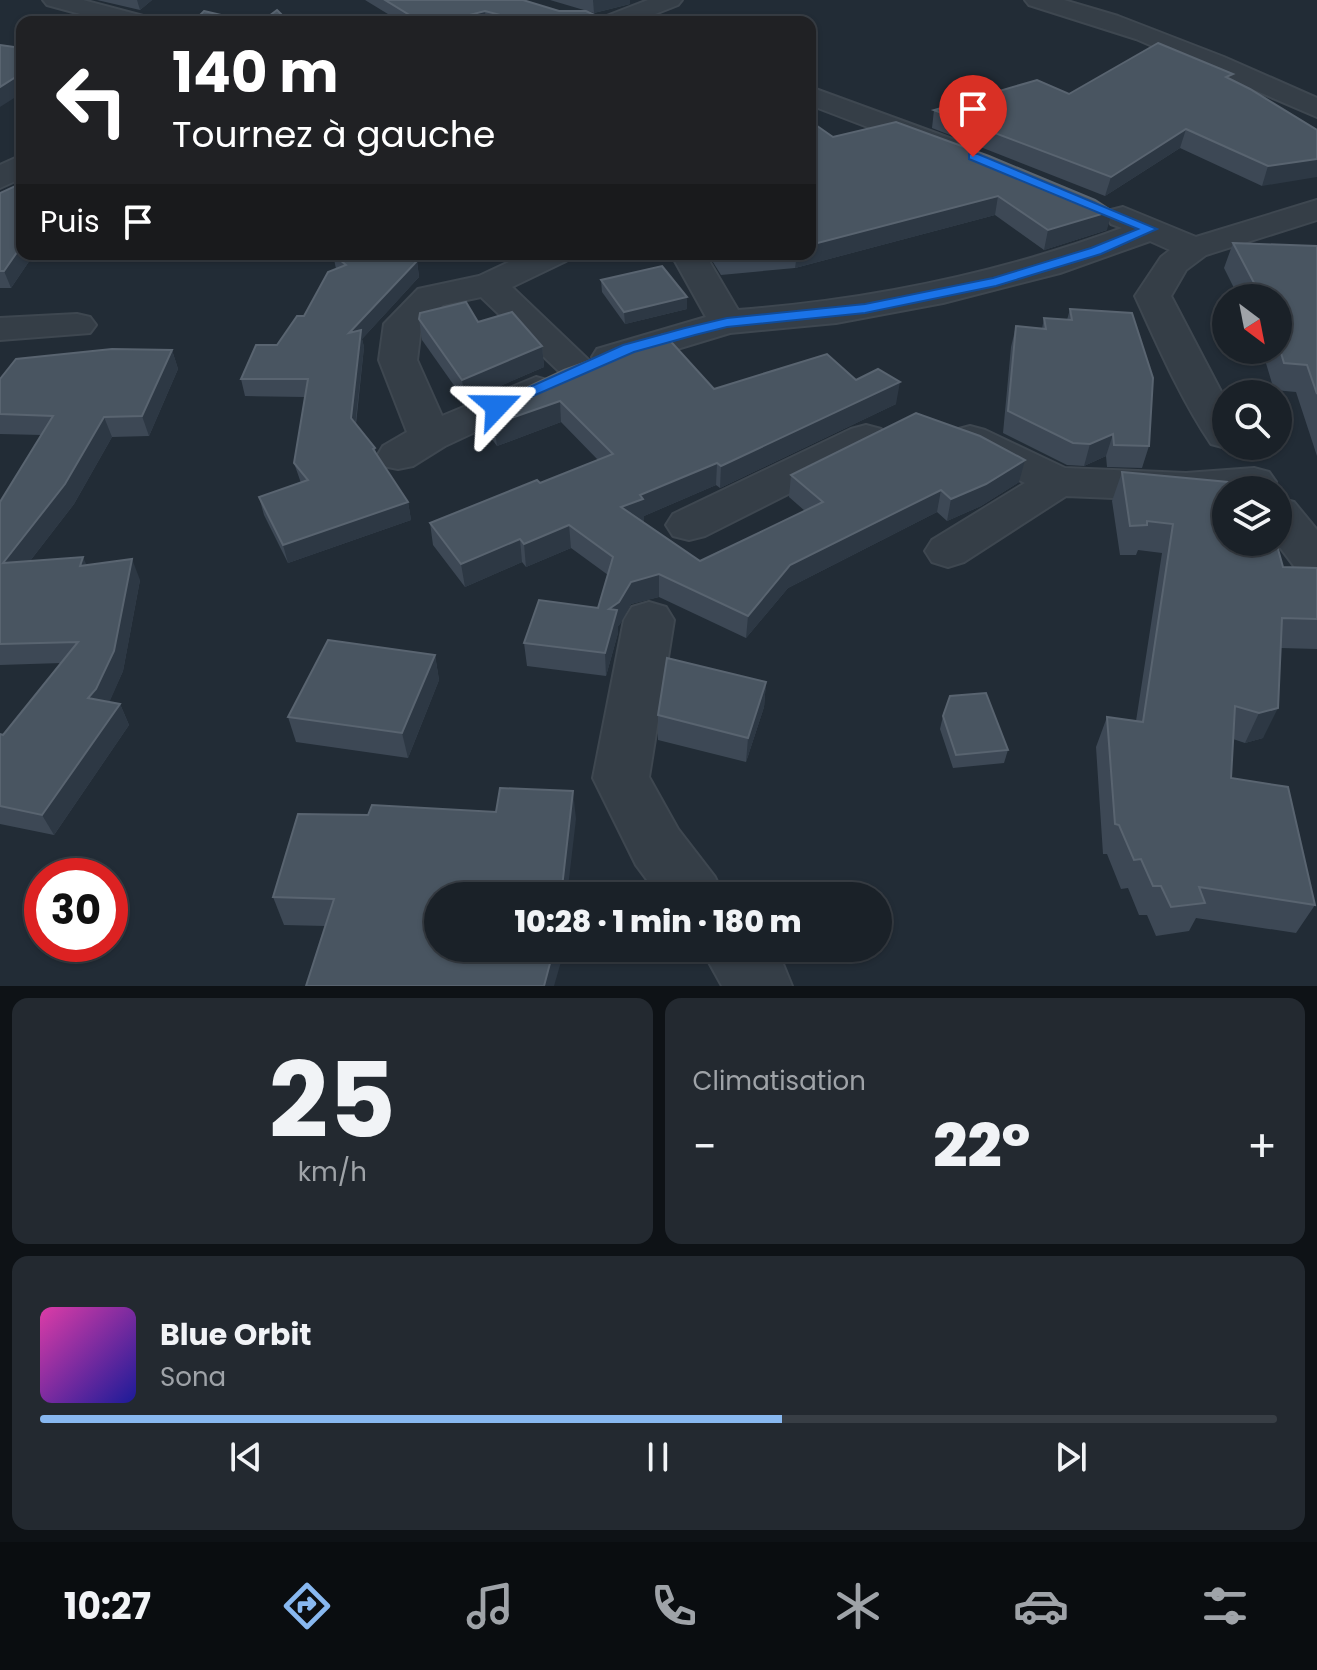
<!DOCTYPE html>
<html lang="fr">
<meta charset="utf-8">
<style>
:root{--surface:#1a2128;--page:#232930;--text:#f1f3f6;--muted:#9fa3a8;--line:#383e45;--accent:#88b8f0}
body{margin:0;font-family:Poppins,sans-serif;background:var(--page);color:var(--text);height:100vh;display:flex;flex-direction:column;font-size:30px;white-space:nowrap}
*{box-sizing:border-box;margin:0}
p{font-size:26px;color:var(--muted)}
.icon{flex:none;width:44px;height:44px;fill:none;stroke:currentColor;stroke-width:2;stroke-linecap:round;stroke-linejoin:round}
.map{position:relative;height:986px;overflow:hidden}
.details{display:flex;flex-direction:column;gap:12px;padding:12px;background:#0e1216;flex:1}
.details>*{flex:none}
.banner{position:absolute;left:16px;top:16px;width:800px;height:244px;border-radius:16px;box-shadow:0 2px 6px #0004,0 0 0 2px var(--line);background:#202124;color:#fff;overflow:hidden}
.needle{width:52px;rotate:148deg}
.buttons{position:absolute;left:1212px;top:284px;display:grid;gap:16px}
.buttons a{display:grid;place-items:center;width:80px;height:80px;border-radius:50%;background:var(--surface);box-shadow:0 2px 6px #0004,0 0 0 2px var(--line);font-size:40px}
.speed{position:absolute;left:24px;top:858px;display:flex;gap:16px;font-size:40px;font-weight:700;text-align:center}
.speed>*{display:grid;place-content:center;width:104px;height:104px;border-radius:50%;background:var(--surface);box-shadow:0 2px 6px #0004,0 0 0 2px var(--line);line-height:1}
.speed .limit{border:12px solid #d22;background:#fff;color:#111}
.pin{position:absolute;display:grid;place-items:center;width:68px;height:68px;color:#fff;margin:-82px -34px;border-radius:50% 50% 50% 0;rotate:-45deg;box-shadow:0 0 8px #0007}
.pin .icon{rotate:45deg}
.me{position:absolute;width:88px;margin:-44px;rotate:67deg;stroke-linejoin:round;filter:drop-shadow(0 0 6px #0008)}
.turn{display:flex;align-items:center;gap:28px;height:168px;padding:0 24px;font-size:36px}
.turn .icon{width:104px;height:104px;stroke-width:2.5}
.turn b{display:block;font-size:56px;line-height:68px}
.then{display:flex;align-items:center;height:76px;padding:0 24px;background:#0003;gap:16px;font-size:30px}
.big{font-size:60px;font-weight:800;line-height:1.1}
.details .tile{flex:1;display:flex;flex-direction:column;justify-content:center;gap:12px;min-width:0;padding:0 28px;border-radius:16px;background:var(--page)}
.details .dial{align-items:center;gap:0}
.dial b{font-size:104px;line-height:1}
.song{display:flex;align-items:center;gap:24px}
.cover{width:96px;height:96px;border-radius:12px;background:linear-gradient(135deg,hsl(320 70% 55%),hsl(240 70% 35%))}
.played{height:8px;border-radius:4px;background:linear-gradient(90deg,var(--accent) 60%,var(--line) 60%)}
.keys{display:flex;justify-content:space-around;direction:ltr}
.heat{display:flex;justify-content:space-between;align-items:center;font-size:44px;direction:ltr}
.details .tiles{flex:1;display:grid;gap:12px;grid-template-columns:1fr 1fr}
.tile:last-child{grid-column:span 2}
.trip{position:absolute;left:424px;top:882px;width:468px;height:80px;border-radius:40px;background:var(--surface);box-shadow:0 2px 6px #0004,0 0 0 2px var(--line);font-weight:800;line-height:80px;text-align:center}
.tabs{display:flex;height:128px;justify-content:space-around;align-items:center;background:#0a0d10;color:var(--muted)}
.tabs .icon{width:56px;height:56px}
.tabs .selected{color:var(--accent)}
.tabs b{font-size:36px;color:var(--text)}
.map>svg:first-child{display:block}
</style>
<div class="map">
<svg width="1317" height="986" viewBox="0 0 1317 986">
<rect width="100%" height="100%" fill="#222c36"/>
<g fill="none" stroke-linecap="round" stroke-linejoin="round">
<g stroke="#3e4750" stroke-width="4">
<g id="minor">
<path d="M 43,0 L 83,0 L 147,17 L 150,22 L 110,22 L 47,5 Z"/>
<path d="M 648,0 L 682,0 L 678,5 L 635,22 L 601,22 L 604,17 Z"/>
<path d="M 1025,0 L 1064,0 L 1118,16 L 1224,57 L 1317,98 L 1317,117 L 1136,39 L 1029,5 Z"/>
<path d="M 810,87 L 955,140 L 959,146 L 955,152 L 944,155 L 933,152 L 810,105 Z"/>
<path d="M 22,155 L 22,178 L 0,188 L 0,165 Z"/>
<path d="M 1317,200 L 1317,220 L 1206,255 L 1186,270 L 1171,296 L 1226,401 L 1226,446 L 1233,446 L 1226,448 L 1211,444 C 1180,398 1158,346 1135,296 L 1161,257 L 1170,250 L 1150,241 L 1060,273 L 943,303 L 836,323 L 730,333 L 611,369 L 597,365 L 592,357 L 597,349 L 706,317 L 671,254 L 705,254 L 738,310 C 870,300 997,274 1122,228 L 1111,224 L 1107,217 L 1111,210 L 1123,207 L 1196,237 Z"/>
<path d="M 526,254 L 571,254 L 566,261 L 512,287 L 599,370 L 594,378 L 580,382 L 566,378 L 481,297 L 443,305 L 421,327 L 417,360 L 442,416 L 536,377 L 550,381 L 556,389 L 550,397 L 445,446 L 413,466 L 398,469 L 383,466 L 377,456 L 383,446 L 407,432 L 379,360 L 384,324 L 418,289 L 479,276 Z"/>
<path d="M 77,314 L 90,317 L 96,325 L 90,333 L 0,340 L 0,318 Z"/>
<path d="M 866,425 L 881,429 L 887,438 L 881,447 L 705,536 L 689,540 L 673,536 L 666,525 L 673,514 L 851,429 Z"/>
<path d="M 970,426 L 985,430 L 1065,468 L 1186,473 L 1254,468 L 1269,472 L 1276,482 L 1271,490 L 1226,490 L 1226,498 L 1186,501 L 1066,496 L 964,562 L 948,567 L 932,562 L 925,551 L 932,540 L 1025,483 L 955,448 L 949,439 L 955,430 Z"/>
<path d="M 1278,498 L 1294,502 L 1317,530 L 1317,578 L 1300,574 L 1276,542 Z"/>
<path d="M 649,602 L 666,607 L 674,620 L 649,777 L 678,829 L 715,877 L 724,896 L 659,896 L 636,865 L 593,778 L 624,620 L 632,607 Z"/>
<path d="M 701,948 L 770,948 L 783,964 L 792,986 L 722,986 Z"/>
</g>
</g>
<use href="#minor" fill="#353e47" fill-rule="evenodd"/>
</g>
<g fill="#3d4855">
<path d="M 97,0 L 152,0 L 140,10 Z"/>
<path d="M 365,0 L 523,0 L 559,11 L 610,22 L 401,22 Z"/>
<path d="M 550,0 L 630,0 L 630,4 L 594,13 Z"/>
<path d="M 1232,80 L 1317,130 L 1262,186 L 1180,148 L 1105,196 L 932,128 L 934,110 L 1069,94 Z"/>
<path d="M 833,137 L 1107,230 L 1044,250 L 995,215 L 795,268 L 721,275 L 708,254 L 810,254 Z"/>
<path d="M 0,193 L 22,254 L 34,254 L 11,288 L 0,288 Z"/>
<path d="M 1233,243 L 1317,246 L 1317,456 L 1296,392 L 1274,390 L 1262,350 L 1278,350 L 1278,298 L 1239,298 L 1224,268 Z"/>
<path d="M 333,254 L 417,261 L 419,277 L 362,339 L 364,347 L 356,424 L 375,448 L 376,454 L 408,502 L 411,520 L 288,563 L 264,515 L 259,497 L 301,483 L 294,463 L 305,397 L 245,396 L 241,379 L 277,345 L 304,316 L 336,269 Z"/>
<path d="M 601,280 L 687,297 L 687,309 L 625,324 L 602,292 Z"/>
<path d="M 1070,309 L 1149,446 L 1142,468 L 1107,467 L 1106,456 L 1084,466 L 1067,465 L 1003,433 L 1011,347 L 1016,326 L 1042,329 L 1044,318 L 1067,320 Z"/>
<path d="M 419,319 L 478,322 L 542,346 L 544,367 L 465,401 L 422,340 Z"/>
<path d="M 172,350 L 178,369 L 149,436 L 112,437 L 74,504 L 30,561 L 87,565 L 140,580 L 123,671 L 109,702 L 120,704 L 129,725 L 54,835 L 0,824 L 0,734 L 3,735 L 61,663 L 0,665 L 0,502 L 41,435 L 0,434 L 0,379 Z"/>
<path d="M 856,380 L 896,404 L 720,488 L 716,485 L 644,516 L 644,521 L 642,522 L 700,561 L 805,511 L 789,497 L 791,475 L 1019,482 L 981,506 L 947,521 L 937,512 L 788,588 L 746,638 L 659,597 L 631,604 L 620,624 L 618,626 L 618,633 L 606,676 L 527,666 L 524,643 L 598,608 L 608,575 L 571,548 L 526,567 L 522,562 L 465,587 L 433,545 L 430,523 L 540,483 L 598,460 L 561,422 L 497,446 L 485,430 L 483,408 L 714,389 Z"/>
<path d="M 1122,472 L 1283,567 L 1317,568 L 1317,649 L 1281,648 L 1263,738 L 1245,743 L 1233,739 L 1231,778 L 1315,905 L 1296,933 L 1196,918 L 1189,931 L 1156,936 L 1147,915 L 1139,915 L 1128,888 L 1121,889 L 1107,854 L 1103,854 L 1096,747 L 1107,717 L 1136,721 L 1162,553 L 1138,550 L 1136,555 L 1120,555 L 1112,501 Z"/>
<path d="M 435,655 L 439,680 L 408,758 L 296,742 L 288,717 Z"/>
<path d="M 766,682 L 764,707 L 746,762 L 658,740 L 658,715 Z"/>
<path d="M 943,716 L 1008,750 L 1004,763 L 953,768 L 940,729 Z"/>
<path d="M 576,819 L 325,926 L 284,925 L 273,897 Z"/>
</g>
<g fill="#2d3844">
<path d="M 137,0 L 152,0 L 140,10 Z"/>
<path d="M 593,0 L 630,0 L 630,4 L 594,13 Z"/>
<path d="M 485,11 L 486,22 L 442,22 Z"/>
<path d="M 281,14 L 283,22 L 276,22 Z"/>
<path d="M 22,73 L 22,93 L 0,107 L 0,87 Z"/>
<path d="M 1186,129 L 1180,148 L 1105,196 L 1111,177 Z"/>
<path d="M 1317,159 L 1317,177 L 1262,186 L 1268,166 Z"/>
<path d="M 998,196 L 995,215 L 795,268 L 797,254 L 810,254 L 810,245 Z"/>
<path d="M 1112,211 L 1107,230 L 1044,250 L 1048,230 Z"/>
<path d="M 22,245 L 22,254 L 34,254 L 11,288 L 4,271 Z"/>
<path d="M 417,261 L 419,277 L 362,339 L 364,347 L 354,435 L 351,418 L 349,333 Z"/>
<path d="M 687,297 L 687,309 L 625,324 L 624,312 Z"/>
<path d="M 542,346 L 544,367 L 465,401 L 462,380 Z"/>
<path d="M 172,350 L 178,369 L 149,436 L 142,416 Z"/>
<path d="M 900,382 L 896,404 L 720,488 L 721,466 Z"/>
<path d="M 560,401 L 561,422 L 497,446 L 494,424 Z"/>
<path d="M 104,417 L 112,437 L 74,504 L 13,583 L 3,563 Z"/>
<path d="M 1113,434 L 1106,456 L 1084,466 L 1090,444 Z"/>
<path d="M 1025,460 L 1019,482 L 981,506 L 947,521 L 951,499 Z"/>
<path d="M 717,463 L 716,485 L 644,516 L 644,521 L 622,530 L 621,507 L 640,495 Z"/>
<path d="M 941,490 L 937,512 L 788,588 L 746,638 L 748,616 L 790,565 Z"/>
<path d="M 408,502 L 411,520 L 288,563 L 283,545 Z"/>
<path d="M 569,525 L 571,548 L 526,567 L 524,544 Z"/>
<path d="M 520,539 L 522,562 L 465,587 L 461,564 Z"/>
<path d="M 83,557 L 92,577 L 80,566 Z"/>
<path d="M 132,559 L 140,580 L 123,671 L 106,710 L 88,698 Z"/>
<path d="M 659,574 L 659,597 L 631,604 L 620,624 L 618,626 L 618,633 L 606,676 L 605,653 L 609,609 L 631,582 Z"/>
<path d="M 435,655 L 439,680 L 408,758 L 402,733 Z"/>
<path d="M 766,682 L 764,707 L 746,762 L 748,738 Z"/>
<path d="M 120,704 L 129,725 L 54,835 L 42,815 Z"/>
<path d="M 1278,708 L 1263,738 L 1245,743 L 1259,713 Z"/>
<path d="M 573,791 L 576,819 L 567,896 L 561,896 Z"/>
<path d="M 554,948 L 565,948 L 554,986 L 544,986 Z"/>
</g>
<g fill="#495561" stroke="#596470" stroke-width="2">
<path d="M 385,0 L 523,0 L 559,11 L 586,11 L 610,22 L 527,22 L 485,11 L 442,22 L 421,22 Z"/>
<path d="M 277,10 L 281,14 L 276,22 L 261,22 Z"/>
<path d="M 204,11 L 251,22 L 193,22 Z"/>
<path d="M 1158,43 L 1233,74 L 1226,77 L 1250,89 L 1317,130 L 1317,159 L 1268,166 L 1186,129 L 1111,177 L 934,110 L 1037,80 L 1069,94 Z"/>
<path d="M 0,45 L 22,48 L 22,73 L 0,87 Z"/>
<path d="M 810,121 L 833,137 L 896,122 L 989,156 L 1095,200 L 1112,211 L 1048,230 L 998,196 L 810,245 Z"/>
<path d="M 22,183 L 22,245 L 4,271 L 0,271 L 0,193 Z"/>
<path d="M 1233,243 L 1317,246 L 1317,394 L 1307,365 L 1284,363 L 1278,343 L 1278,298 L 1262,298 Z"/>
<path d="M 333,254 L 403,254 L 417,261 L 349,333 L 361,330 L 351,418 L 375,448 L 373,449 L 408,502 L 283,545 L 259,497 L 308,480 L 294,463 L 308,379 L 241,379 L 256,345 L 277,345 L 297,316 L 304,316 L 328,272 L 346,265 Z"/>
<path d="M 662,266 L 687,297 L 624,312 L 601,280 Z"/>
<path d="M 466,302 L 478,322 L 512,312 L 542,346 L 462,380 L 419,319 L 420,313 Z"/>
<path d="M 1070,309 L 1132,313 L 1153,378 L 1149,446 L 1114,445 L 1113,434 L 1090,444 L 1073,443 L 1008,411 L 1016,326 L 1046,329 L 1044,318 L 1072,320 Z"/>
<path d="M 664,334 L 714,389 L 827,354 L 856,380 L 878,369 L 900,382 L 721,466 L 717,463 L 640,495 L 643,499 L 621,507 L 700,561 L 823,502 L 791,475 L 916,413 L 980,436 L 1025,460 L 986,484 L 951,499 L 941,490 L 790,565 L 748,616 L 659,574 L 631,582 L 619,602 L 609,609 L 617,610 L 605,653 L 524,643 L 539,600 L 598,608 L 613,557 L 569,525 L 524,544 L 520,539 L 461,564 L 430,523 L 537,480 L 540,483 L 613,454 L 560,401 L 494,424 L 483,408 L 564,370 Z"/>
<path d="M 112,349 L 172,350 L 142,416 L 104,417 L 65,484 L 3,563 L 83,557 L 80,566 L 132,559 L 114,651 L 96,689 L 88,698 L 120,704 L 42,815 L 0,806 L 0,734 L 3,735 L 78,642 L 0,644 L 0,502 L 53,416 L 0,414 L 0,379 L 16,359 Z"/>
<path d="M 1122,472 L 1260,485 L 1262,490 L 1226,490 L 1226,542 L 1276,542 L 1283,567 L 1317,568 L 1317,619 L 1282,618 L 1278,708 L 1259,713 L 1235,706 L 1231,778 L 1288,787 L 1315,905 L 1199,887 L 1205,903 L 1171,907 L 1161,886 L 1153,886 L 1141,859 L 1134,860 L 1119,825 L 1115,824 L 1107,717 L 1143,722 L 1173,524 L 1147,521 L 1147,525 L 1130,526 Z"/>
<path d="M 328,640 L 435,655 L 402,733 L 288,717 Z"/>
<path d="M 667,658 L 766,682 L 748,738 L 658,715 Z"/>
<path d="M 986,693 L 1008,750 L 956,755 L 943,716 L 950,696 Z"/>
<path d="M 500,788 L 573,791 L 561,896 L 438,896 L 438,948 L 554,948 L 544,986 L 306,986 L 334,899 L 273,897 L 298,814 L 368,815 L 372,805 L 496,812 Z"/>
</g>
<path fill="#1a73e8" stroke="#114b97" stroke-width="2" d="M 969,154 L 978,154 L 1157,229 L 1101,254 L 996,286 L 865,313 L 727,327 L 695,335 L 634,352 L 503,409 L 497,411 L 488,406 L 623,345 L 685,328 L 727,318 L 865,304 L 993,278 L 1091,248 L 1138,229 L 969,159 Z"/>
</svg>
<div class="buttons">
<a><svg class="needle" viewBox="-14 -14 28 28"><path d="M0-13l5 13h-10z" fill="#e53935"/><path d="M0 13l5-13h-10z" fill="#9fa3a8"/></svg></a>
<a><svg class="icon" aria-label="search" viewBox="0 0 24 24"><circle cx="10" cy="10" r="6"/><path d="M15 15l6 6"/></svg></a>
<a><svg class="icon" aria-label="layers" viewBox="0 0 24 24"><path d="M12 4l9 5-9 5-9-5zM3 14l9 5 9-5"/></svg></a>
</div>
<div class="speed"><div class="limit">30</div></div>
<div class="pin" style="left:973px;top:157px;background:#d93025"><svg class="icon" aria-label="arrive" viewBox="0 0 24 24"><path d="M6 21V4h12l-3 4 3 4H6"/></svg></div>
<svg class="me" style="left:497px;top:406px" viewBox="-20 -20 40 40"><path d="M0-17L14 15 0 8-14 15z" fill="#1a73e8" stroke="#fff" stroke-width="4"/></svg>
<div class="trip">10:28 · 1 min · 180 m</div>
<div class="banner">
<div class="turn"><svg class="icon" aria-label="left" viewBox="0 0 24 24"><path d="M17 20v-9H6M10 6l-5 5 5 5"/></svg><div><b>140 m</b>Tournez à gauche</div></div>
<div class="then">Puis<svg class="icon" aria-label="arrive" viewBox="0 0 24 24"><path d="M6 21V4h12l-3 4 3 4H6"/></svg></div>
</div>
</div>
<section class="details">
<div class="tiles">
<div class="tile dial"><b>25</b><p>km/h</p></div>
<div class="tile"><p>Climatisation</p>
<div class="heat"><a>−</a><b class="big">22°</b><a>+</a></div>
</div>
<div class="tile">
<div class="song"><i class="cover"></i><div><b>Blue Orbit</b><p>Sona</p></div></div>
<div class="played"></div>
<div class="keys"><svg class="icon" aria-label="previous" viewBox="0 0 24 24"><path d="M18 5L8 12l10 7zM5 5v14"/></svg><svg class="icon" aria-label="pause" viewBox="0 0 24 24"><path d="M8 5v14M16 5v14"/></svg><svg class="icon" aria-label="next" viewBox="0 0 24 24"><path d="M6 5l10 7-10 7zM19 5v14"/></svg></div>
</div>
</div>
</section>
<nav class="tabs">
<b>10:27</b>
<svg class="icon selected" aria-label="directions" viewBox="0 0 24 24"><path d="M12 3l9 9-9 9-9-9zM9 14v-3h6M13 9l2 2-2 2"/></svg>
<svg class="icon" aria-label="music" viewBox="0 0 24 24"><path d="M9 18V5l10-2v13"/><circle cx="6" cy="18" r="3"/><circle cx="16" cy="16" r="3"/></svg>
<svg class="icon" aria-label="phone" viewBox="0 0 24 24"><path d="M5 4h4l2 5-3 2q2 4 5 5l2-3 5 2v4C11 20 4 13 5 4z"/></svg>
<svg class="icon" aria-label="climate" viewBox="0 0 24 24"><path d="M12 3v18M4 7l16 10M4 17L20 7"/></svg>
<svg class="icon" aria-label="car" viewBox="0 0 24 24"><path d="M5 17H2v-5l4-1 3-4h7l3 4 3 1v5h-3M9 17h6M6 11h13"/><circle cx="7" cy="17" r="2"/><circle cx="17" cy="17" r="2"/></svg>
<svg class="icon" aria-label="filters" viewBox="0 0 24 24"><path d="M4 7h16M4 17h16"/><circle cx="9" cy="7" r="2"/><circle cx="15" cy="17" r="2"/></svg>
</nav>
